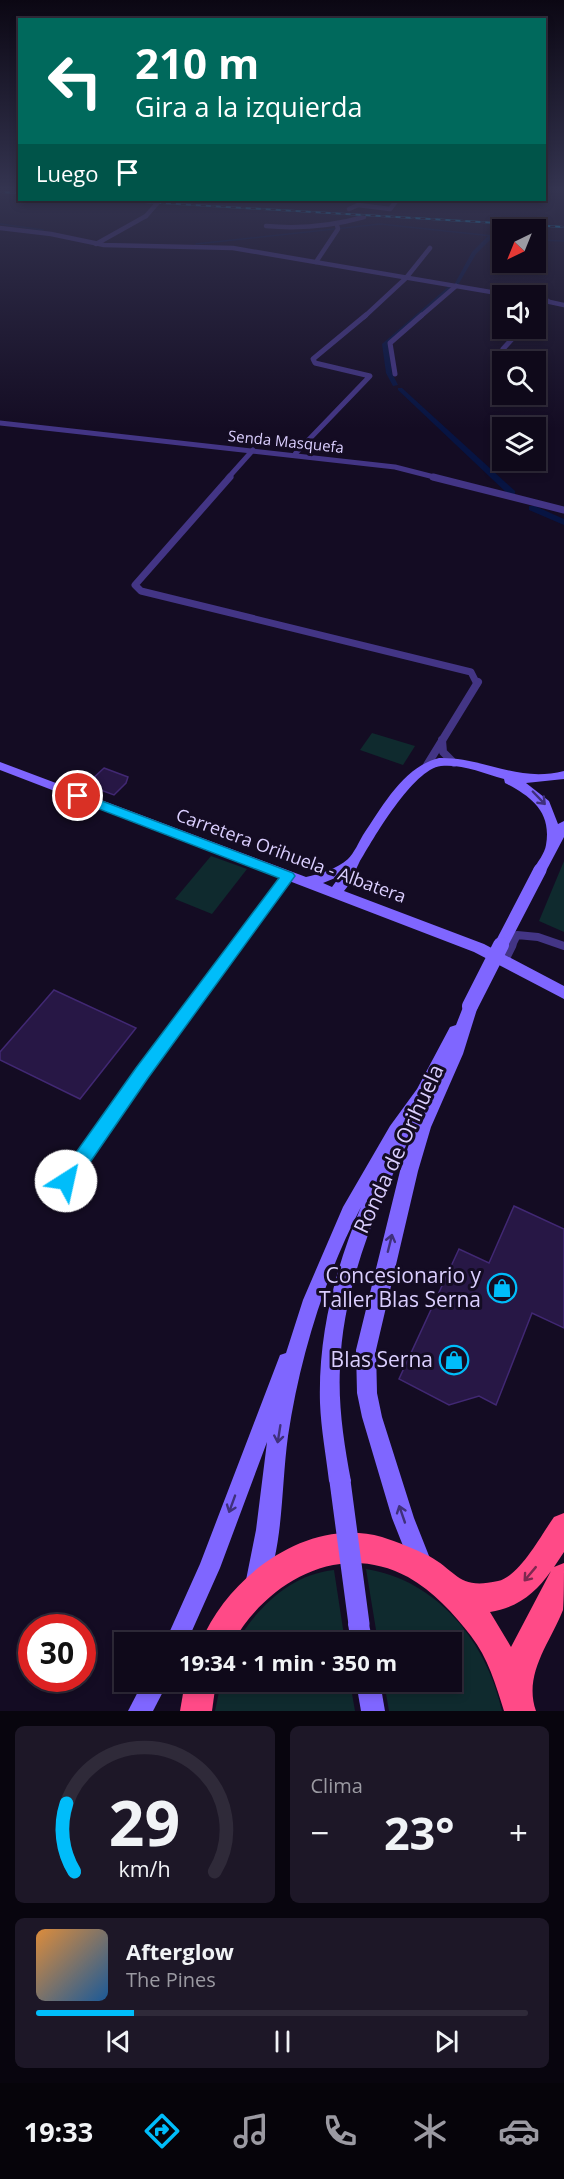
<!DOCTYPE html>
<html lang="es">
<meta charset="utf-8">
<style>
:root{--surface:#0f091a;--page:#1d1727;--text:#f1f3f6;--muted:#9b9aa2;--line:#2f2a39;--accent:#00bdfa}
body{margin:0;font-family:"Open Sans",sans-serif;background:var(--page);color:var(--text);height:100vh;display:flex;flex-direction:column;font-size:22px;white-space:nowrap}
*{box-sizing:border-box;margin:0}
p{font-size:20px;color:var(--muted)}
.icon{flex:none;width:33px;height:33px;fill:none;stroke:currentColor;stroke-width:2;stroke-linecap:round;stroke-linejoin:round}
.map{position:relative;height:1711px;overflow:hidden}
.panel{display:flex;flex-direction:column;gap:15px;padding:15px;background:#08050e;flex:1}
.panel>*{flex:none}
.guide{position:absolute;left:18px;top:18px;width:528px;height:183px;border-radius:0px;box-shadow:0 3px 9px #0003,0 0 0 2px var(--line);background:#00695c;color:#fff;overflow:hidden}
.needle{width:39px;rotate:223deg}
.controls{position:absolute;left:492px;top:219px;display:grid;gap:12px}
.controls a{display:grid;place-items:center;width:54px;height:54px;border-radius:0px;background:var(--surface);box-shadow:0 3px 9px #0003,0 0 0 2px var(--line);font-size:30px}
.speed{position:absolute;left:18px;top:1614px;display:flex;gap:12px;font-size:30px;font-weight:700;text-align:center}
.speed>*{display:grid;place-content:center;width:78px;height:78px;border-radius:50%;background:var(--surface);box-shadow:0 3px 9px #0003,0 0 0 2px var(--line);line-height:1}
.speed .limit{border:9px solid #d22;background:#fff;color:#111}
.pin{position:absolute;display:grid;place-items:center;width:51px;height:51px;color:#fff;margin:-26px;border:3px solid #fff;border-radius:50%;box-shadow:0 2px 6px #0007}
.me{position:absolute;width:66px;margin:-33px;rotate:35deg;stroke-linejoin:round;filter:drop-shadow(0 0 4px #0008)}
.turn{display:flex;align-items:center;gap:21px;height:126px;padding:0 18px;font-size:27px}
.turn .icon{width:78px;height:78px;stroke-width:2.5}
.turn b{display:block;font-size:42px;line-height:51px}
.then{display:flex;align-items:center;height:57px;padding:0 18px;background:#0003;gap:12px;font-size:22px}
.big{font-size:45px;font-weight:700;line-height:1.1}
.panel .tile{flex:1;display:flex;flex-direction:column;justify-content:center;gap:9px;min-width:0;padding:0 21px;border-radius:9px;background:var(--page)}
.panel .dial{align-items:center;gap:0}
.dial svg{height:156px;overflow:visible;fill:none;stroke:var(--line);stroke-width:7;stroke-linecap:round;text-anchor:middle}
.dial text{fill:var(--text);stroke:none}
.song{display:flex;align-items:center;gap:18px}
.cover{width:72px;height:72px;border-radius:9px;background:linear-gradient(135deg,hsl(30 70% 55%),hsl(210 70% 35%))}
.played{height:6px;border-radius:3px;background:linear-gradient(90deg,var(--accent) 20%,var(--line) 20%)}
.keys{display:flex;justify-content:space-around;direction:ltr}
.heat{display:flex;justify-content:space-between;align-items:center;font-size:33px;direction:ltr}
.panel .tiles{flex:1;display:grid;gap:15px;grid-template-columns:1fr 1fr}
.tile:last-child{grid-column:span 2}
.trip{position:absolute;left:114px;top:1632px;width:348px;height:60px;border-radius:0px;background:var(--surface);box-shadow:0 3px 9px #0003,0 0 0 2px var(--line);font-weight:700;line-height:60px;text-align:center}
.menu{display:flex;height:96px;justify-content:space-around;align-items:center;background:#06040a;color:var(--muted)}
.menu .icon{width:42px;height:42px}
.menu .active{color:var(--accent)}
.menu b{font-size:27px;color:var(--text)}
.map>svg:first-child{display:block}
</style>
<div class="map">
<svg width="564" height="1711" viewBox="0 0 564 1711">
<rect width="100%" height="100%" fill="#140c23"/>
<g fill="#0f2a2e">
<path d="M 372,733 L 415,746 L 403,765 L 360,750 Z"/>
<path d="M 211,856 L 247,869 L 212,914 L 175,899 Z"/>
<path d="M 564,861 L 564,932 L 539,921 Z"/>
<path d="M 366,1569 C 437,1580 487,1642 502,1711 L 389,1711 L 384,1682 L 452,1682 L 452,1642 L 378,1642 Z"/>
<path d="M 334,1570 L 345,1642 L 237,1642 C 257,1607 292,1574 334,1570 Z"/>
<path d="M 221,1682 L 350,1682 L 355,1711 L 215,1711 Z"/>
</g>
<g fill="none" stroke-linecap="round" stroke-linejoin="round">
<g stroke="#071442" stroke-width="1.5">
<path d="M 0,224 L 43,230"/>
<path d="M 536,240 L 564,241"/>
<path d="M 196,244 L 380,224 L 502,237"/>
</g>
<g fill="#071442" fill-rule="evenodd">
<path d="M 488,236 L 493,237 L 476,254 L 458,285 L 454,285 L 472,252 Z"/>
<path d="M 448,287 L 453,288 L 388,344 L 392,373 L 398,385 L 393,386 L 386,373 L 382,344 Z"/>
<path d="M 398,388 L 402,388 L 515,491 L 515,495 L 509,495 L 398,390 Z"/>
<path d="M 529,506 L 535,506 L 564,519 L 564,525 L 529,510 Z"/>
</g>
</g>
<g fill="#271745" stroke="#412873" stroke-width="1.5">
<path d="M 104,768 L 128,777 L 126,783 L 114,795 L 95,788 L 98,785 L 89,782 Z"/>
<path d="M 54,990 L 136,1028 L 80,1099 L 0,1060 L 0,1052 Z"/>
<path d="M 514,1206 L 564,1229 L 564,1328 L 532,1313 L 496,1405 L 479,1396 L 449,1405 L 399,1379 L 459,1249 L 489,1263 Z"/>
</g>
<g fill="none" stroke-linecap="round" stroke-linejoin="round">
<g stroke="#433585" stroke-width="4.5">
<path d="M 17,190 L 20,190"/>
<path d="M 349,209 L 358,205 L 390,209 L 397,200"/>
<path d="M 266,226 C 299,229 332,226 364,217"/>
<path d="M 0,228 L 51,234 L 104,245 L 233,248 L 514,296"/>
<path d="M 96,244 L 146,216"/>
<path d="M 316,262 L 338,229 L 337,225"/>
<path d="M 536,299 L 564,305"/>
<path d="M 536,314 L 548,301"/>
<path d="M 364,317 L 406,278 L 430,248"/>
<path d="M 420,317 L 456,286"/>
</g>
<g stroke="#433585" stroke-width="5">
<path d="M 503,349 L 522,328"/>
<path d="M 395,374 L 390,343 L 422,315"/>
<path d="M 0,423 L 395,467 L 438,478"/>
<path d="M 295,454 L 370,376 L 315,363 L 313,359 L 366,315"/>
<path d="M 228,478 L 253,450"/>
</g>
<g stroke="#433585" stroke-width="7">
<path d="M 230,477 L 135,585 L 141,591 L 471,672 L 477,684"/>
<path d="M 433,477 L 564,510"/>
</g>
<g stroke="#433585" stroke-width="8">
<path d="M 442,740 L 443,752 L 454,763"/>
<path d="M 427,765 L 478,682"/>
<path d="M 235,947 L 288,876"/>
<path d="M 511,947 L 517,935 L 538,937 L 564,946"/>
</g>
<g stroke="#433585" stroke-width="11">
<path d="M 504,959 L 511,945"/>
<path d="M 67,1181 L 142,1073 L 237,945"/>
</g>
<g fill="#7f66ff" fill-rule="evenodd">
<path d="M 439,758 C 485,757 516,783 564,771 L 564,779 L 526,783 L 549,801 L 558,824 L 564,821 L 564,837 L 545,873 L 540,875 L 533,870 C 537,863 545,853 546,845 C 552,811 530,796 505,783 L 504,779 C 483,773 462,764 441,766 C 413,769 373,839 359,863 C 354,873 351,883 344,891 L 484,944 L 564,986 L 564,999 L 474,952 L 0,770 L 0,762 L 306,877 C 320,874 337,869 348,859 C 354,853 359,842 363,835 C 383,806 403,767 439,758 ZM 340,876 L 332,887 L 323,883 Z"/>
<path d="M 470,1000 L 475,1002 L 478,1006 L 463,1054 L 431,1127 L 418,1171 L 376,1350 L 377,1393 L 382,1417 L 414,1518 L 433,1566 L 430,1574 L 422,1577 L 414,1574 L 411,1566 L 392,1518 L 362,1417 L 357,1393 L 356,1350 L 400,1171 L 414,1129 C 378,1204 343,1283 340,1367 C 338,1406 344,1443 351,1481 L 347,1488 L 340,1492 L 333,1488 L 329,1481 C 326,1455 321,1429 320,1403 C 318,1335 335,1269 361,1207 C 324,1278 300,1357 288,1436 C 281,1487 284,1545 264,1593 L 256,1596 L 248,1593 L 245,1585 L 256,1530 L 267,1442 L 220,1568 L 187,1642 L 165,1642 L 200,1564 L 280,1355 L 286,1353 L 303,1300 L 343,1207 L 390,1126 L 417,1089 L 450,1027 L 456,1025 L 465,1002 ZM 423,1107 L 417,1121 L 415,1118 Z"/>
<path d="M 359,1613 L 367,1616 L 373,1642 L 351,1642 L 348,1624 L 351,1616 Z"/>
<path d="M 143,1682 L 168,1682 L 153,1711 L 128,1711 Z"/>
<path d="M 356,1682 L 380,1682 L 385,1711 L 361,1711 Z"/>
</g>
<g fill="#ff4a87" fill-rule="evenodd">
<path d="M 564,1513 L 564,1552 L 554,1567 L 564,1563 C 564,1577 564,1598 563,1610 C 550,1643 523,1674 536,1711 L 504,1711 C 496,1685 488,1658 471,1636 C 454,1614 433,1591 408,1577 C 340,1540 268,1581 233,1642 L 201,1642 C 228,1576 308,1516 382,1537 C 397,1542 415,1549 429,1556 C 458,1572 458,1590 498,1581 C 520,1576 541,1535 554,1517 ZM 551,1571 L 511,1647 L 490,1612 C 517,1608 536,1593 551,1571 Z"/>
<path d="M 185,1682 L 216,1682 L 212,1711 L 180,1711 Z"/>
</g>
<g stroke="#00bdfa" stroke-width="2">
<g id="rail">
<path d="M 0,192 L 20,193"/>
<path d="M 111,200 L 564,227"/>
</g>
</g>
<use href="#rail" stroke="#140c23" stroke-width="1.5" stroke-dasharray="5" stroke-linecap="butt"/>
<path stroke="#433585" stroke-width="4.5" d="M 146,216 L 160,200"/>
<path stroke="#7f66ff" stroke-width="13" d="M 500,947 L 540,870"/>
<path stroke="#7f66ff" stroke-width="16" d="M 470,1006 L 501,945"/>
<path stroke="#7f66ff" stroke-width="21" d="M 340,1481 L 359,1624"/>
</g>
<defs><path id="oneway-shaft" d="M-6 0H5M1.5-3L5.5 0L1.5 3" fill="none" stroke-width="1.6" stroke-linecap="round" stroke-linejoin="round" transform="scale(1.5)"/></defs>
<g stroke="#3f307b">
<use href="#oneway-shaft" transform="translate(539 798) rotate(46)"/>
<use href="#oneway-shaft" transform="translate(390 1243) rotate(-76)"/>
<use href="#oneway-shaft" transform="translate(279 1434) rotate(99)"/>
<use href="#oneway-shaft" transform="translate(232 1504) rotate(110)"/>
<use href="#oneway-shaft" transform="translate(402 1514) rotate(-109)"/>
</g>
<use stroke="#7e2850" href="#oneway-shaft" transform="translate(530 1574) rotate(130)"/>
<linearGradient id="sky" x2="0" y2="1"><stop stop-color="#0b0713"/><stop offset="0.44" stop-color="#343450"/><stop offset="1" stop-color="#343450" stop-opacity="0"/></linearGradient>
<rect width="564" height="429" fill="url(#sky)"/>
<path fill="#00bdfa" stroke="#007ba2" stroke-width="1.5" d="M 78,792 L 293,873 L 295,876 L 148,1078 L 73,1187 L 66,1189 L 60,1187 L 58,1181 L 60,1175 L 136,1068 L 279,878 L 73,799 L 71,796 Z"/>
<defs>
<g id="shop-ring" transform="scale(1.5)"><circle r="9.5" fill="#140c23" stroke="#00bdfa" stroke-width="1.5"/><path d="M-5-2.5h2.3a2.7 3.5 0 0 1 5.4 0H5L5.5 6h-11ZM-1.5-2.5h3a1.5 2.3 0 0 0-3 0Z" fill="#00bdfa"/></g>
</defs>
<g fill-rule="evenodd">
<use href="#shop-ring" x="502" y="1288"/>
<use href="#shop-ring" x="454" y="1360"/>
</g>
<g text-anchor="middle" stroke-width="6" stroke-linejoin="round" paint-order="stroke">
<g font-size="15" fill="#dbcfff" stroke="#140c23">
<text transform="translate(286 442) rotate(6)" y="5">Senda Masquefa</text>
</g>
<g font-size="18" fill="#dbcfff" stroke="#140c23">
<text transform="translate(291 856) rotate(20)" y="6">Carretera Orihuela - Albatera</text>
</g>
<g font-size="21" fill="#dbcfff" stroke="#140c23">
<text transform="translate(399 1149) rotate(-65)" y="7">Ronda de Orihuela</text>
</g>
<g font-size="21" fill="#dbcfff" stroke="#140c23" text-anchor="end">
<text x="481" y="1283">Concesionario y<tspan x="481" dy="24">Taller Blas Serna</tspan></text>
<text x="433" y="1367">Blas Serna</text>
</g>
</g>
</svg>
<div class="controls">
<a><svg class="needle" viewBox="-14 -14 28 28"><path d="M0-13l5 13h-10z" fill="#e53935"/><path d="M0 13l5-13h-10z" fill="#9b9aa2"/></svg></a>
<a><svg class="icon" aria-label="sound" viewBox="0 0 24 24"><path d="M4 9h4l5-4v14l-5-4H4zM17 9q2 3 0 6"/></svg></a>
<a><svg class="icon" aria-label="search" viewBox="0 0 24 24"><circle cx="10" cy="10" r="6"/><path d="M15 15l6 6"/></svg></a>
<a><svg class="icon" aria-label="layers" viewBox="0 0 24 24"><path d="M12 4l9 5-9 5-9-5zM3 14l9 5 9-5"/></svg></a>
</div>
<div class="speed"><div class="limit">30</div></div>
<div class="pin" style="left:78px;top:796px;background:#d93025"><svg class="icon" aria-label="arrive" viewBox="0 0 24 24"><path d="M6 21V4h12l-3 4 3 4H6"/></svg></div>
<svg class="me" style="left:66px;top:1181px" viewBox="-20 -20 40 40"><circle r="19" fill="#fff"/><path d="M0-13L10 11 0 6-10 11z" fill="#00bdfa"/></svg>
<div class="trip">19:34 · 1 min · 350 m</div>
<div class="guide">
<div class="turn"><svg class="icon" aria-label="left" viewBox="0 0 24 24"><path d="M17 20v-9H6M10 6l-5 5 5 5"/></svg><div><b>210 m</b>Gira a la izquierda</div></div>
<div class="then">Luego<svg class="icon" aria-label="arrive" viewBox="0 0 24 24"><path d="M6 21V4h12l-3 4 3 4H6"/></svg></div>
</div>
</div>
<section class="panel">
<div class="tiles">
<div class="tile dial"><svg viewBox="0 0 100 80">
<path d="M14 69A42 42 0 1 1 86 69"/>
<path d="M14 69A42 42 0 0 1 10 34" stroke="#00bdfa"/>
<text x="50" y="56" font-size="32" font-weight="700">29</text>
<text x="50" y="72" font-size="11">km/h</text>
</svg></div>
<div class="tile"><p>Clima</p>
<div class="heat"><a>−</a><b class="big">23°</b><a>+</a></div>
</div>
<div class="tile">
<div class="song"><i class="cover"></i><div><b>Afterglow</b><p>The Pines</p></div></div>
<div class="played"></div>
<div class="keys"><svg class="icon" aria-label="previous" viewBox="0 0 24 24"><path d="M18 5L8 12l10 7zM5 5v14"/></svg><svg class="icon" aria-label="pause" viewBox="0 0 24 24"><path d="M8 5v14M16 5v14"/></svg><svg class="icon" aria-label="next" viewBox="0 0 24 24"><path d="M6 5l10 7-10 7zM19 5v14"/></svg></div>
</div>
</div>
</section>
<nav class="menu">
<b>19:33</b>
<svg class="icon active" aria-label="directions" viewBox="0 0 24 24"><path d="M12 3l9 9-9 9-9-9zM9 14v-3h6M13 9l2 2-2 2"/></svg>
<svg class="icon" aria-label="music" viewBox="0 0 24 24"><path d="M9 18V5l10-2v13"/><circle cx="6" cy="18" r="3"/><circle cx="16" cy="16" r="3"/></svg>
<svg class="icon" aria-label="phone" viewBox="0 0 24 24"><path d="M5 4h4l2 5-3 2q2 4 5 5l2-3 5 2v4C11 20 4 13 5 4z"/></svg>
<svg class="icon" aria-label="climate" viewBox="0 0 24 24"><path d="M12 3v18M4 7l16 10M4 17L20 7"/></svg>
<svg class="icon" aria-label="car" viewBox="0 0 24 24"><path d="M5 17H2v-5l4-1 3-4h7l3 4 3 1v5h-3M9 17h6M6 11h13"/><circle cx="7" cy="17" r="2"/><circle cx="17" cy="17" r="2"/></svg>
</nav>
